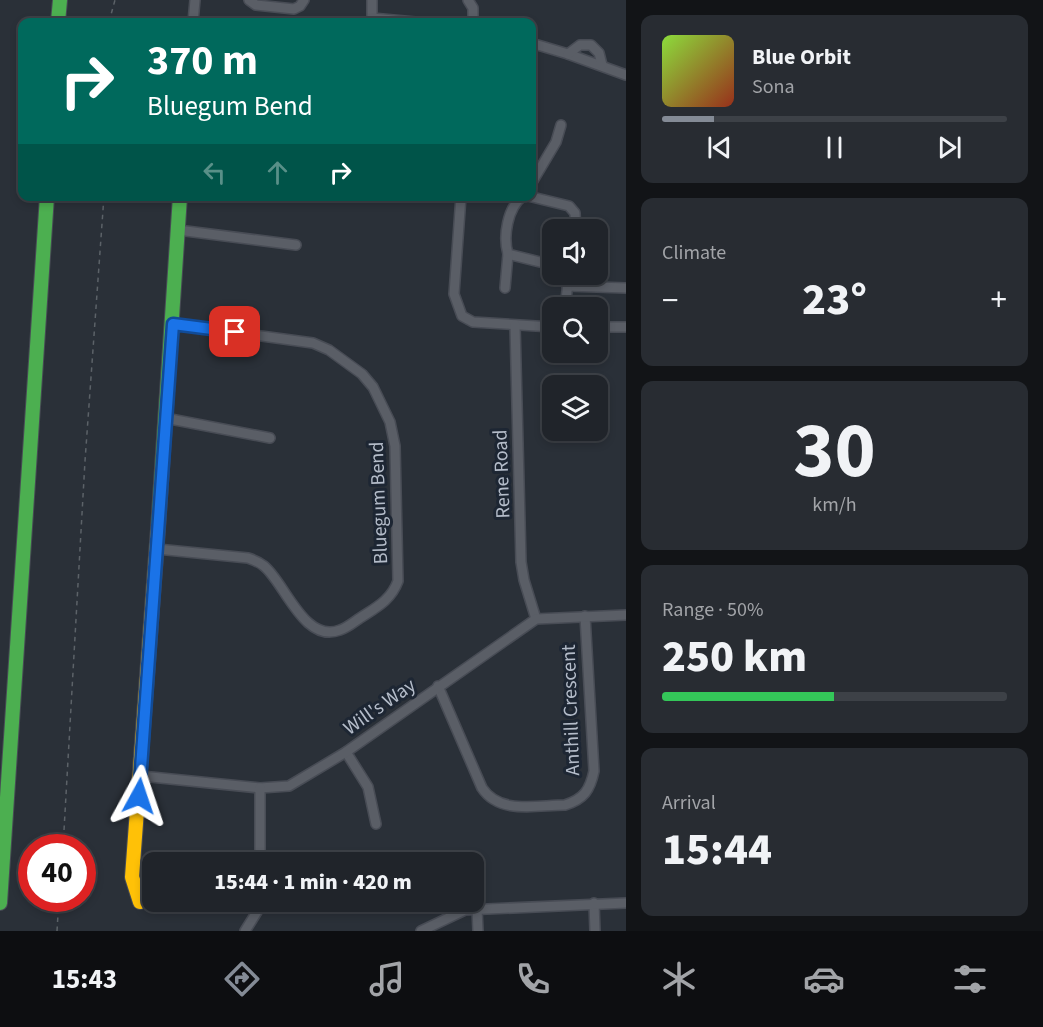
<!DOCTYPE html>
<meta charset="utf-8">
<style>
:root{--surface:#20242a;--page:#282c32;--text:#f1f3f6;--muted:#a2a4a8;--line:#3d4147;--accent:#848b96}
body{margin:0;font-family:"Source Sans 3",sans-serif;background:var(--page);color:var(--text);height:100vh;display:flex;flex-direction:column;font-size:22px;white-space:nowrap}
*{box-sizing:border-box;margin:0}
p{font-size:20px;color:var(--muted)}
.icon{flex:none;width:33px;height:33px;fill:none;stroke:currentColor;stroke-width:2;stroke-linecap:round;stroke-linejoin:round}
.map{position:relative;flex:1;overflow:hidden}
.side{display:flex;flex-direction:column;gap:15px;padding:15px;background:#121417;width:417px}
.side>*{flex:none}
.banner{position:absolute;left:18px;top:18px;width:518px;height:183px;border-radius:12px;box-shadow:0 3px 9px #0003,0 0 0 2px var(--line);background:#00695c;color:#fff;overflow:hidden}
.controls{position:absolute;left:542px;top:219px;display:grid;gap:12px}
.controls a{display:grid;place-items:center;width:66px;height:66px;border-radius:12px;background:var(--surface);box-shadow:0 3px 9px #0003,0 0 0 2px var(--line);font-size:30px}
.speed{position:absolute;left:18px;top:834px;display:flex;gap:12px;font-size:30px;font-weight:700;text-align:center}
.speed>*{display:grid;place-content:center;width:78px;height:78px;border-radius:50%;background:var(--surface);box-shadow:0 3px 9px #0003,0 0 0 2px var(--line);line-height:1}
.speed .limit{border:9px solid #d22;background:#fff;color:#111}
.pin{position:absolute;display:grid;place-items:center;width:51px;height:51px;color:#fff;margin:-26px;border-radius:12px;box-shadow:0 3px 9px #0006}
.me{position:absolute;width:66px;margin:-33px;rotate:5deg;stroke-linejoin:round;filter:drop-shadow(0 0 4px #0008)}
.turn{display:flex;align-items:center;gap:21px;height:126px;padding:0 30px;font-size:27px}
.turn .icon{width:78px;height:78px;stroke-width:2.5}
.turn b{display:block;font-size:42px;line-height:51px}
.lanes{display:flex;align-items:center;height:57px;padding:0 30px;background:#0003;justify-content:center;gap:30px;direction:ltr}
.lanes .off{opacity:.35}
.big{font-size:45px;font-weight:800;line-height:1.1}
.side .widget{flex:1;display:flex;flex-direction:column;justify-content:center;gap:9px;min-width:0;padding:0 21px;border-radius:12px;background:var(--page)}
.side .dial{align-items:center;gap:0}
.dial b{font-size:78px;line-height:1}
.song{display:flex;align-items:center;gap:18px}
.cover{width:72px;height:72px;border-radius:9px;background:linear-gradient(135deg,hsl(90 70% 55%),hsl(10 70% 35%))}
.played{height:6px;border-radius:3px;background:linear-gradient(90deg,var(--accent) 15%,var(--line) 15%)}
.keys{display:flex;justify-content:space-around;direction:ltr}
.heat{display:flex;justify-content:space-between;align-items:center;font-size:33px;direction:ltr}
.charge{height:9px;border-radius:4px;background:linear-gradient(90deg,#34c759 50%,var(--line) 0)}
.trip{position:absolute;left:142px;top:852px;width:342px;height:60px;border-radius:12px;background:var(--surface);box-shadow:0 3px 9px #0003,0 0 0 2px var(--line);font-weight:800;line-height:60px;text-align:center}
.menu{display:flex;height:96px;justify-content:space-around;align-items:center;background:#0d0e11;color:var(--muted)}
.menu .icon{width:42px;height:42px}
.menu .current{color:var(--accent)}
.menu b{font-size:27px;color:var(--text)}
main{display:flex;flex:1;min-height:0}
.map>svg:first-child{display:block}
</style>
<main>
<div class="map">
<svg width="626" height="931" viewBox="0 0 626 931">
<rect width="100%" height="100%" fill="#2a3038"/>
<g fill="none" stroke-linecap="round" stroke-linejoin="round">
<g stroke="#484c55" stroke-width="12">
<g id="street">
<path d="M 249,0 L 256,5 L 294,9 L 300,6 L 304,0"/>
<path d="M 372,0 L 372,22"/>
<path d="M 468,0 L 473,8 L 473,22"/>
<path d="M 372,18 L 415,22"/>
<path d="M 193,22 L 195,0"/>
<path d="M 531,43 L 568,54 L 626,75"/>
<path d="M 568,54 L 580,45 L 591,45 L 599,53 L 602,65"/>
<path d="M 531,184 L 556,142 L 561,125"/>
<path d="M 461,196 L 454,294 L 462,316 L 473,322 L 552,327"/>
<path d="M 523,196 C 507,208 503,237 508,254 L 552,265"/>
<path d="M 528,196 L 569,206 L 575,213 L 576,230"/>
<path d="M 178,230 L 296,245"/>
<path d="M 567,286 L 626,288"/>
<path d="M 505,288 L 508,254"/>
<path d="M 565,308 L 569,274"/>
<path d="M 515,325 L 521,562 L 524,580 L 536,619"/>
<path d="M 597,327 L 626,327"/>
<path d="M 165,418 L 270,438"/>
<path d="M 157,549 L 248,558 C 254,560 259,562 264,566 C 285,583 304,644 340,630 C 347,628 354,622 360,618 C 377,607 391,600 398,581 L 395,446 L 390,422 L 373,387 L 362,374 L 329,350 L 313,343 L 173,324"/>
<path d="M 438,686 L 482,788 C 500,815 537,805 565,805 C 584,799 590,790 594,771 L 585,616"/>
<path d="M 346,752 L 368,787 L 376,824"/>
<path d="M 141,776 L 260,788 L 289,786 L 346,752 L 536,619 L 626,615"/>
<path d="M 260,788 L 260,862"/>
<path d="M 594,903 L 595,931"/>
<path d="M 477,909 L 478,931"/>
<path d="M 245,931 L 263,902"/>
<path d="M 421,931 L 465,910 L 626,903"/>
</g>
</g>
<g stroke="#484c55" stroke-width="16">
<g id="fast">
<path d="M 58,22 L 60,0"/>
<path d="M 158,529 L 180,196"/>
<path d="M 0,903 L 47,196"/>
</g>
</g>
<g stroke="#484c55" stroke-width="16">
<path id="slow" d="M 140,902 L 132,877 L 158,529"/>
</g>
<g stroke="#5c6268" stroke-width="1.5" stroke-dasharray="4.5 4.5" stroke-linecap="butt">
<path d="M 109,22 L 115,0"/>
<path d="M 63,848 L 85,461 L 104,196"/>
<path d="M 57,931 L 59,898"/>
</g>
<use href="#street" stroke="#5a5e66" stroke-width="9"/>
<use href="#fast" stroke="#4caf50" stroke-width="14"/>
<use href="#slow" stroke="#ffc107" stroke-width="14"/>
</g>
<g fill="none" stroke-linecap="round" stroke-linejoin="round">
<g stroke="#114b97" stroke-width="15">
<path id="route" d="M 139,796 L 173,324 L 235,332"/>
</g>
<use href="#route" stroke="#1a73e8" stroke-width="10"/>
</g>
<g text-anchor="middle" stroke-width="6" stroke-linejoin="round" paint-order="stroke">
<g font-size="20" fill="#b4bcc9" stroke="#1d2633">
<text transform="translate(501 474) rotate(-92)" y="7">Rene Road</text>
<text transform="translate(378 503) rotate(-92)" y="7">Bluegum Bend</text>
<text transform="translate(379 706) rotate(-35)" y="7">Will's Way</text>
<text transform="translate(570 710) rotate(-92)" y="7">Anthill Crescent</text>
</g>
</g>
</svg>
<div class="controls">
<a><svg class="icon" aria-label="sound" viewBox="0 0 24 24"><path d="M4 9h4l5-4v14l-5-4H4zM17 9q2 3 0 6"/></svg></a>
<a><svg class="icon" aria-label="search" viewBox="0 0 24 24"><circle cx="10" cy="10" r="6"/><path d="M15 15l6 6"/></svg></a>
<a><svg class="icon" aria-label="layers" viewBox="0 0 24 24"><path d="M12 4l9 5-9 5-9-5zM3 14l9 5 9-5"/></svg></a>
</div>
<div class="speed"><div class="limit">40</div></div>
<div class="pin" style="left:235px;top:332px;background:#d93025"><svg class="icon" aria-label="arrive" viewBox="0 0 24 24"><path d="M6 21V4h12l-3 4 3 4H6"/></svg></div>
<svg class="me" style="left:139px;top:796px" viewBox="-20 -20 40 40"><path d="M0-17L14 15 0 8-14 15z" fill="#1a73e8" stroke="#fff" stroke-width="4"/></svg>
<div class="trip">15:44 · 1 min · 420 m</div>
<div class="banner">
<div class="turn"><svg class="icon" aria-label="right" viewBox="0 0 24 24"><path d="M7 20v-9h11M14 6l5 5-5 5"/></svg><div><b>370 m</b>Bluegum Bend</div></div>
<div class="lanes"><svg class="icon off" aria-label="left" viewBox="0 0 24 24"><path d="M17 20v-9H6M10 6l-5 5 5 5"/></svg><svg class="icon off" aria-label="ahead" viewBox="0 0 24 24"><path d="M12 20V5M6 11l6-6 6 6"/></svg><svg class="icon" aria-label="right" viewBox="0 0 24 24"><path d="M7 20v-9h11M14 6l5 5-5 5"/></svg></div>
</div>
</div>
<section class="side">
<div class="widget">
<div class="song"><i class="cover"></i><div><b>Blue Orbit</b><p>Sona</p></div></div>
<div class="played"></div>
<div class="keys"><svg class="icon" aria-label="previous" viewBox="0 0 24 24"><path d="M18 5L8 12l10 7zM5 5v14"/></svg><svg class="icon" aria-label="pause" viewBox="0 0 24 24"><path d="M8 5v14M16 5v14"/></svg><svg class="icon" aria-label="next" viewBox="0 0 24 24"><path d="M6 5l10 7-10 7zM19 5v14"/></svg></div>
</div>
<div class="widget"><p>Climate</p>
<div class="heat"><a>−</a><b class="big">23°</b><a>+</a></div>
</div>
<div class="widget dial"><b>30</b><p>km/h</p></div>
<div class="widget"><p>Range · 50%</p><b class="big">250 km</b><div class="charge"></div></div>
<div class="widget"><p>Arrival</p><b class="big">15:44</b></div>
</section>
</main>
<nav class="menu">
<b>15:43</b>
<svg class="icon current" aria-label="directions" viewBox="0 0 24 24"><path d="M12 3l9 9-9 9-9-9zM9 14v-3h6M13 9l2 2-2 2"/></svg>
<svg class="icon" aria-label="music" viewBox="0 0 24 24"><path d="M9 18V5l10-2v13"/><circle cx="6" cy="18" r="3"/><circle cx="16" cy="16" r="3"/></svg>
<svg class="icon" aria-label="phone" viewBox="0 0 24 24"><path d="M5 4h4l2 5-3 2q2 4 5 5l2-3 5 2v4C11 20 4 13 5 4z"/></svg>
<svg class="icon" aria-label="climate" viewBox="0 0 24 24"><path d="M12 3v18M4 7l16 10M4 17L20 7"/></svg>
<svg class="icon" aria-label="car" viewBox="0 0 24 24"><path d="M5 17H2v-5l4-1 3-4h7l3 4 3 1v5h-3M9 17h6M6 11h13"/><circle cx="7" cy="17" r="2"/><circle cx="17" cy="17" r="2"/></svg>
<svg class="icon" aria-label="filters" viewBox="0 0 24 24"><path d="M4 7h16M4 17h16"/><circle cx="9" cy="7" r="2"/><circle cx="15" cy="17" r="2"/></svg>
</nav>
